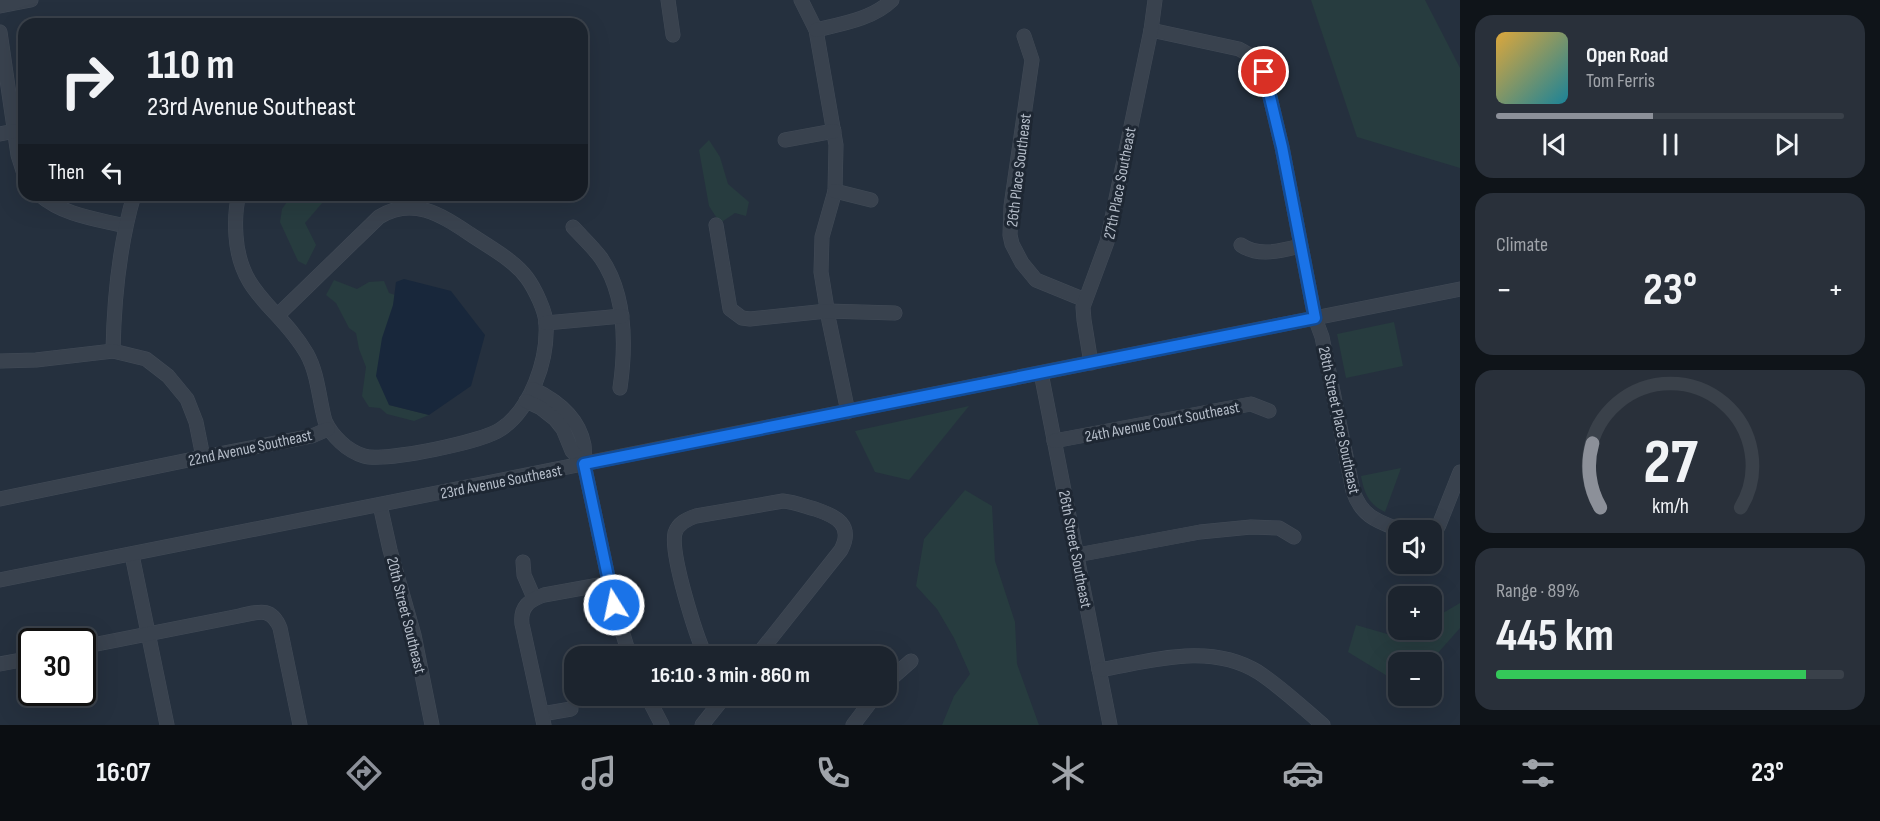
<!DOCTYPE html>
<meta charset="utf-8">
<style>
:root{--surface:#1c242e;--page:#29303a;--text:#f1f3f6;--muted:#a0a4aa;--line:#3a414a;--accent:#8c9099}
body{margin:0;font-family:"Sofia Sans Condensed",sans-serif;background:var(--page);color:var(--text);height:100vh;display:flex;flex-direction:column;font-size:22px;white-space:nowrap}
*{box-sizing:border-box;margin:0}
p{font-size:20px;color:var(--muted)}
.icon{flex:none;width:33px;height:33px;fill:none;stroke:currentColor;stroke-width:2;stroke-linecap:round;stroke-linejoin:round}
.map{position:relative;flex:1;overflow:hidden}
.sheet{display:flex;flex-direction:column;gap:15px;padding:15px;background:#0f1419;width:420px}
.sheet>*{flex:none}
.top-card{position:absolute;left:18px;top:18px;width:570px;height:183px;border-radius:18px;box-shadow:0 6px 24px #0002,0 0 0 2px var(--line);background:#1c242e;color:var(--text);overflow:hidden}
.buttons{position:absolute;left:1388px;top:520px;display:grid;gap:12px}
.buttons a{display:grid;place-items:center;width:54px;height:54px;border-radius:12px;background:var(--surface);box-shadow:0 6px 24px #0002,0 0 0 2px var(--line);font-size:30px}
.speed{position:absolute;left:18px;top:628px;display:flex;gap:12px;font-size:30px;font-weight:700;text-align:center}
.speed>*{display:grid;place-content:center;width:78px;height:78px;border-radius:50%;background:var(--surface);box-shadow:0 6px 24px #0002,0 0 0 2px var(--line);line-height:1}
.speed .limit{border:3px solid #111;border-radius:9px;background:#fff;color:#111}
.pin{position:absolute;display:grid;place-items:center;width:51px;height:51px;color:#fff;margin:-26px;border:3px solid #fff;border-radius:50%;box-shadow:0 2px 6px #0007}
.me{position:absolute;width:66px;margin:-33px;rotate:350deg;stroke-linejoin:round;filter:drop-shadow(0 0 4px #0008)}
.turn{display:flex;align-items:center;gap:21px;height:126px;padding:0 30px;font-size:27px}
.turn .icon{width:78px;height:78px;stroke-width:2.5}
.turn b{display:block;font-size:42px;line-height:51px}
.then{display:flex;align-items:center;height:57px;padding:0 30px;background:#0003;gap:12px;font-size:22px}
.big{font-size:45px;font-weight:700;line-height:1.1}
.sheet .card{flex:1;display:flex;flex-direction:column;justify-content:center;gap:9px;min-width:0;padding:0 21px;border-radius:18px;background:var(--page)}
.sheet .dial{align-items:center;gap:0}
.dial svg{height:156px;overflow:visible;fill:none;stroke:var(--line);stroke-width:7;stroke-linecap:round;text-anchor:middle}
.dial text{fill:var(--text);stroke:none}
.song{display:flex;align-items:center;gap:18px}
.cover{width:72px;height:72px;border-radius:9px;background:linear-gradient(135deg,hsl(40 70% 55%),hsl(190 70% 35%))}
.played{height:6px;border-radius:3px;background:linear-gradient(90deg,var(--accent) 45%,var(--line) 45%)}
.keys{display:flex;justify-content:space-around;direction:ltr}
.heat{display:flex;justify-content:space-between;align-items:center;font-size:33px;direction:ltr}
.charge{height:9px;border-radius:4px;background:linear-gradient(90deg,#34c759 89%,var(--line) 0)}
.trip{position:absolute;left:564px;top:646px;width:333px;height:60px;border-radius:18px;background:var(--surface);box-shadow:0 6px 24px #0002,0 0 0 2px var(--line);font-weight:700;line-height:60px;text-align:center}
.dock{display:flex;height:96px;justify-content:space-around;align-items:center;background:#0b0e12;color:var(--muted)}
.dock .icon{width:42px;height:42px}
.dock .on{color:var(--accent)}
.dock b{font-size:27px;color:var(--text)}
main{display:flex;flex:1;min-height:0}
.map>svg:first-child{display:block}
</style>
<main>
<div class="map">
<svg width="1460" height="725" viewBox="0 0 1460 725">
<rect width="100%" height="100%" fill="#25303e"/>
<g fill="#273c3f">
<path d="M 1311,0 L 1425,0 L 1460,68 L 1460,168 L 1357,137 Z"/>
<path d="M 709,140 L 720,157 L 728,184 L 749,202 L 746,216 L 735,213 L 720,223 L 709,206 L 699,150 Z"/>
<path d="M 292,195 L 329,195 L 305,223 L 316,245 L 306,265 L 298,261 L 280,222 L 282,209 Z"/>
<path d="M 334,280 L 357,289 L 369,282 L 384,281 L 389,293 L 395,295 L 389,405 L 429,415 L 414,421 L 387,414 L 380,408 L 369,407 L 362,396 L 366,367 L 359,349 L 356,333 L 349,328 L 336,303 L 326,295 Z"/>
<path d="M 1394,322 L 1403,366 L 1346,378 L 1337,334 Z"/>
<path d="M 969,406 L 909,480 L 875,472 L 855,431 Z"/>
<path d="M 1401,468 L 1385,512 C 1369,505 1364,493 1361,476 Z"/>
<path d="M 965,490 L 992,506 L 995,561 L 1015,622 L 1017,664 L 1039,725 L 942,725 L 954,696 L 970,674 L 954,638 L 937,609 L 916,586 L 924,539 Z"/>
<path d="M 1460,603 L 1460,628 L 1429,663 L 1398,663 L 1398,680 L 1389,677 L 1348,652 L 1356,625 L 1401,638 L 1414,630 L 1431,630 L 1431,620 Z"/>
</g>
<path fill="#18273b" d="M 404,279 L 451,291 L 485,335 L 471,386 L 429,415 L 389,405 L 376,376 L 382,338 L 393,305 L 396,282 Z"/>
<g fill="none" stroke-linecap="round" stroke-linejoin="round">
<g stroke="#424b57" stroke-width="15">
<g id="minor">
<path d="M 668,0 L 673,35"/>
<path d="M 801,0 L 816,30 L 836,145 L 835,191 L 822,237 L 821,272 L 829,321 L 848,412"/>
<path d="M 0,6 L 31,0"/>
<path d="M 816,30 C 841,24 873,19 892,0"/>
<path d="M 1151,30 L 1239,49 L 1255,58 L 1264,72 L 1282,147 L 1315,318 L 1322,337 L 1353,491 C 1362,518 1380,522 1403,531"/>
<path d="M 0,32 L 18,155 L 24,174"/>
<path d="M 1024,36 L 1032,60 L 1011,206 L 1010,235 L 1012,244 L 1022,263 L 1036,280 L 1085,300"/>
<path d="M 0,134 L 15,131"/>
<path d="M 785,140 L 834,131"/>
<path d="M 835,191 L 871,200"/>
<path d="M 40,195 C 63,215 96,219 125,226"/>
<path d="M 239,195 C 235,209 235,221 236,236 C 240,296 280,307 307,354 C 318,374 319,399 325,421 C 332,436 347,451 364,456 C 385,462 483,442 501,429 C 531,409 548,360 546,324 C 546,312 535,289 527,278 C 514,260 489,247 470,234 C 441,215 413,196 379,217 L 278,315"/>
<path d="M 716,225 L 730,309 L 742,318 L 750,319 L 827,311 L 895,313"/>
<path d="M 573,227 C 582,237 593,247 601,258 C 627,296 626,346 620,388"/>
<path d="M 1241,245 C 1258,257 1281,251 1300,246"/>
<path d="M 546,323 L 622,316"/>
<path d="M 113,351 C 114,298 119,246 134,195"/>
<path d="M 0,361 L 36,360 L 113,351 L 146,359 L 168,376 L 187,399 L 196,422 L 203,457"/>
<path d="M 1091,363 L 1084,320 L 1083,307 L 1107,242 L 1151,30 L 1155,0"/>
<path d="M 1041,373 L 1110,725"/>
<path d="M 533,389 C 556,400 579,418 584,445 C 585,451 584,458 584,464 L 614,605 L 630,657"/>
<path d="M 526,401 L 541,408 L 555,419 L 563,429 L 572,451 L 584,464"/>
<path d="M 1054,441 L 1251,404 L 1269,411"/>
<path d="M 0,499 L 203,457 L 312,436 L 328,429"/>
<path d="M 380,505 L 390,550 L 414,635 L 432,725"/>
<path d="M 1431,539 L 1439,525 L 1460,472"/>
<path d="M 132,555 L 167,725"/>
<path d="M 1077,555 L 1200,532 L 1251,527 L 1279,528 L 1294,537"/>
<path d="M 523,562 L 524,575 L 534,598"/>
<path d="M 0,580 L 1460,289"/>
<path d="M 82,647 L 239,616 C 258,612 271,606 280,628 L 300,725"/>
<path d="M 706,657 C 696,636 670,554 675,533 C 678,523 687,519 696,516 L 783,501 C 794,502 804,506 815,509 C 836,516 854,525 841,550 L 756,657"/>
<path d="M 0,664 L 32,658"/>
<path d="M 1099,670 C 1152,661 1209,642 1258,672 C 1281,687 1302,707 1323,725"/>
<path d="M 886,683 L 911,661"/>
<path d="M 647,696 L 662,725"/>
<path d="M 542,714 L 571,709"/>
<path d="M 544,725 L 522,624 C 520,607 529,600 544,595 L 610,583"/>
<path d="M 702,725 L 725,696"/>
<path d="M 853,725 L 875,696"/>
</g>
</g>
<use href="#minor" stroke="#39424e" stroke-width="14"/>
</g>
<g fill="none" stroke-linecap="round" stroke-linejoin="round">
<g stroke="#114b97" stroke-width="15">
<path id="route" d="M 614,605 L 584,464 L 1315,318 L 1282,147 L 1264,72"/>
</g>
<use href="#route" stroke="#1a73e8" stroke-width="10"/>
</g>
<g text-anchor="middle" stroke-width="6" stroke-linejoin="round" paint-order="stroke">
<g font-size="16" fill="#b5bdc9" stroke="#1e2733">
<text transform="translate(1018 170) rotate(-83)" y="6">26th Place Southeast</text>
<text transform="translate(1119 183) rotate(-79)" y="6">27th Place Southeast</text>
<text transform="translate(1340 420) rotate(78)" y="6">28th Street Place Southeast</text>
<text transform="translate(1162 421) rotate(-11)" y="6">24th Avenue Court Southeast</text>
<text transform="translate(250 447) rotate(-12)" y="6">22nd Avenue Southeast</text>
<text transform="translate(501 481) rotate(-11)" y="6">23rd Avenue Southeast</text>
<text transform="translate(1076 549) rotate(79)" y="6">26th Street Southeast</text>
<text transform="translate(407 615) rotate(76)" y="6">20th Street Southeast</text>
</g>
</g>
</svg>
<div class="buttons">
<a><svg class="icon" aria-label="sound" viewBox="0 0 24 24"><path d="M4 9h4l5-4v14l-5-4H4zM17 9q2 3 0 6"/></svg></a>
<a>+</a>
<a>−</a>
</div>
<div class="speed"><div class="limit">30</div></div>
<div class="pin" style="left:1264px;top:72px;background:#d93025"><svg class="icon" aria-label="arrive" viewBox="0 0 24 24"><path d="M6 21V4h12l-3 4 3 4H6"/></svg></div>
<svg class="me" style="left:614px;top:605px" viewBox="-20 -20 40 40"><circle r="17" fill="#1a73e8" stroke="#fff" stroke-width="3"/><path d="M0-11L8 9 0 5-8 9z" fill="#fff"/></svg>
<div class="trip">16:10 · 3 min · 860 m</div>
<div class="top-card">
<div class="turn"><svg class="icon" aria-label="right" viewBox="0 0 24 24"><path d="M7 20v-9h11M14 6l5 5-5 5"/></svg><div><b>110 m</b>23rd Avenue Southeast</div></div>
<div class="then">Then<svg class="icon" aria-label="left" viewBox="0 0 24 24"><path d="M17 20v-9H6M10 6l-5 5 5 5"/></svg></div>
</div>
</div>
<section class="sheet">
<div class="card">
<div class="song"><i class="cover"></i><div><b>Open Road</b><p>Tom Ferris</p></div></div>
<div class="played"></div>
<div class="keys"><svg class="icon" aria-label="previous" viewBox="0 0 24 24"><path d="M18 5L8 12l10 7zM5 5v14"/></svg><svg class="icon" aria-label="pause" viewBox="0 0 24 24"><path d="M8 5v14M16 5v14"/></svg><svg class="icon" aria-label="next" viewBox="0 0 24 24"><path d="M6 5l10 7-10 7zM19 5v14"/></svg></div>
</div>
<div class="card"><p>Climate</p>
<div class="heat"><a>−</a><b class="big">23°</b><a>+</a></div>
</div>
<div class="card dial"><svg viewBox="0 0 100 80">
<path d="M14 69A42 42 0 1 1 86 69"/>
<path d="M14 69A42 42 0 0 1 10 36" stroke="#8c9099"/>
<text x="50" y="56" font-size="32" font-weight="700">27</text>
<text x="50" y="72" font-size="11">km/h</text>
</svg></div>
<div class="card"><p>Range · 89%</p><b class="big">445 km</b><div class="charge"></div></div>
</section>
</main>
<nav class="dock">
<b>16:07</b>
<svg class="icon on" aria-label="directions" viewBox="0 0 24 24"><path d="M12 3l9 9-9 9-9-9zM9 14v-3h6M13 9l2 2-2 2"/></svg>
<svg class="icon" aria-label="music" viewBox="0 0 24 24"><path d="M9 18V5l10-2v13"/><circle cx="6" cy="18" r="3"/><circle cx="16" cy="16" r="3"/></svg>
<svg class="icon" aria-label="phone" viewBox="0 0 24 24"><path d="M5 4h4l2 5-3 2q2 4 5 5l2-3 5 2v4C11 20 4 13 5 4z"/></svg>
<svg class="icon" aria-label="climate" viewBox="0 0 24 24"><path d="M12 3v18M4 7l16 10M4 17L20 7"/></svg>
<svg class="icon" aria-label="car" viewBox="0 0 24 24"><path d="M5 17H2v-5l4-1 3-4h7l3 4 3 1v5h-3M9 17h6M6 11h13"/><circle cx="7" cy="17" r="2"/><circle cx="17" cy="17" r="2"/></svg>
<svg class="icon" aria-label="filters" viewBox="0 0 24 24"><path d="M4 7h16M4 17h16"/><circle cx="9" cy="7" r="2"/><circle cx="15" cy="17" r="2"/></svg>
<b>23°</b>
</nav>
